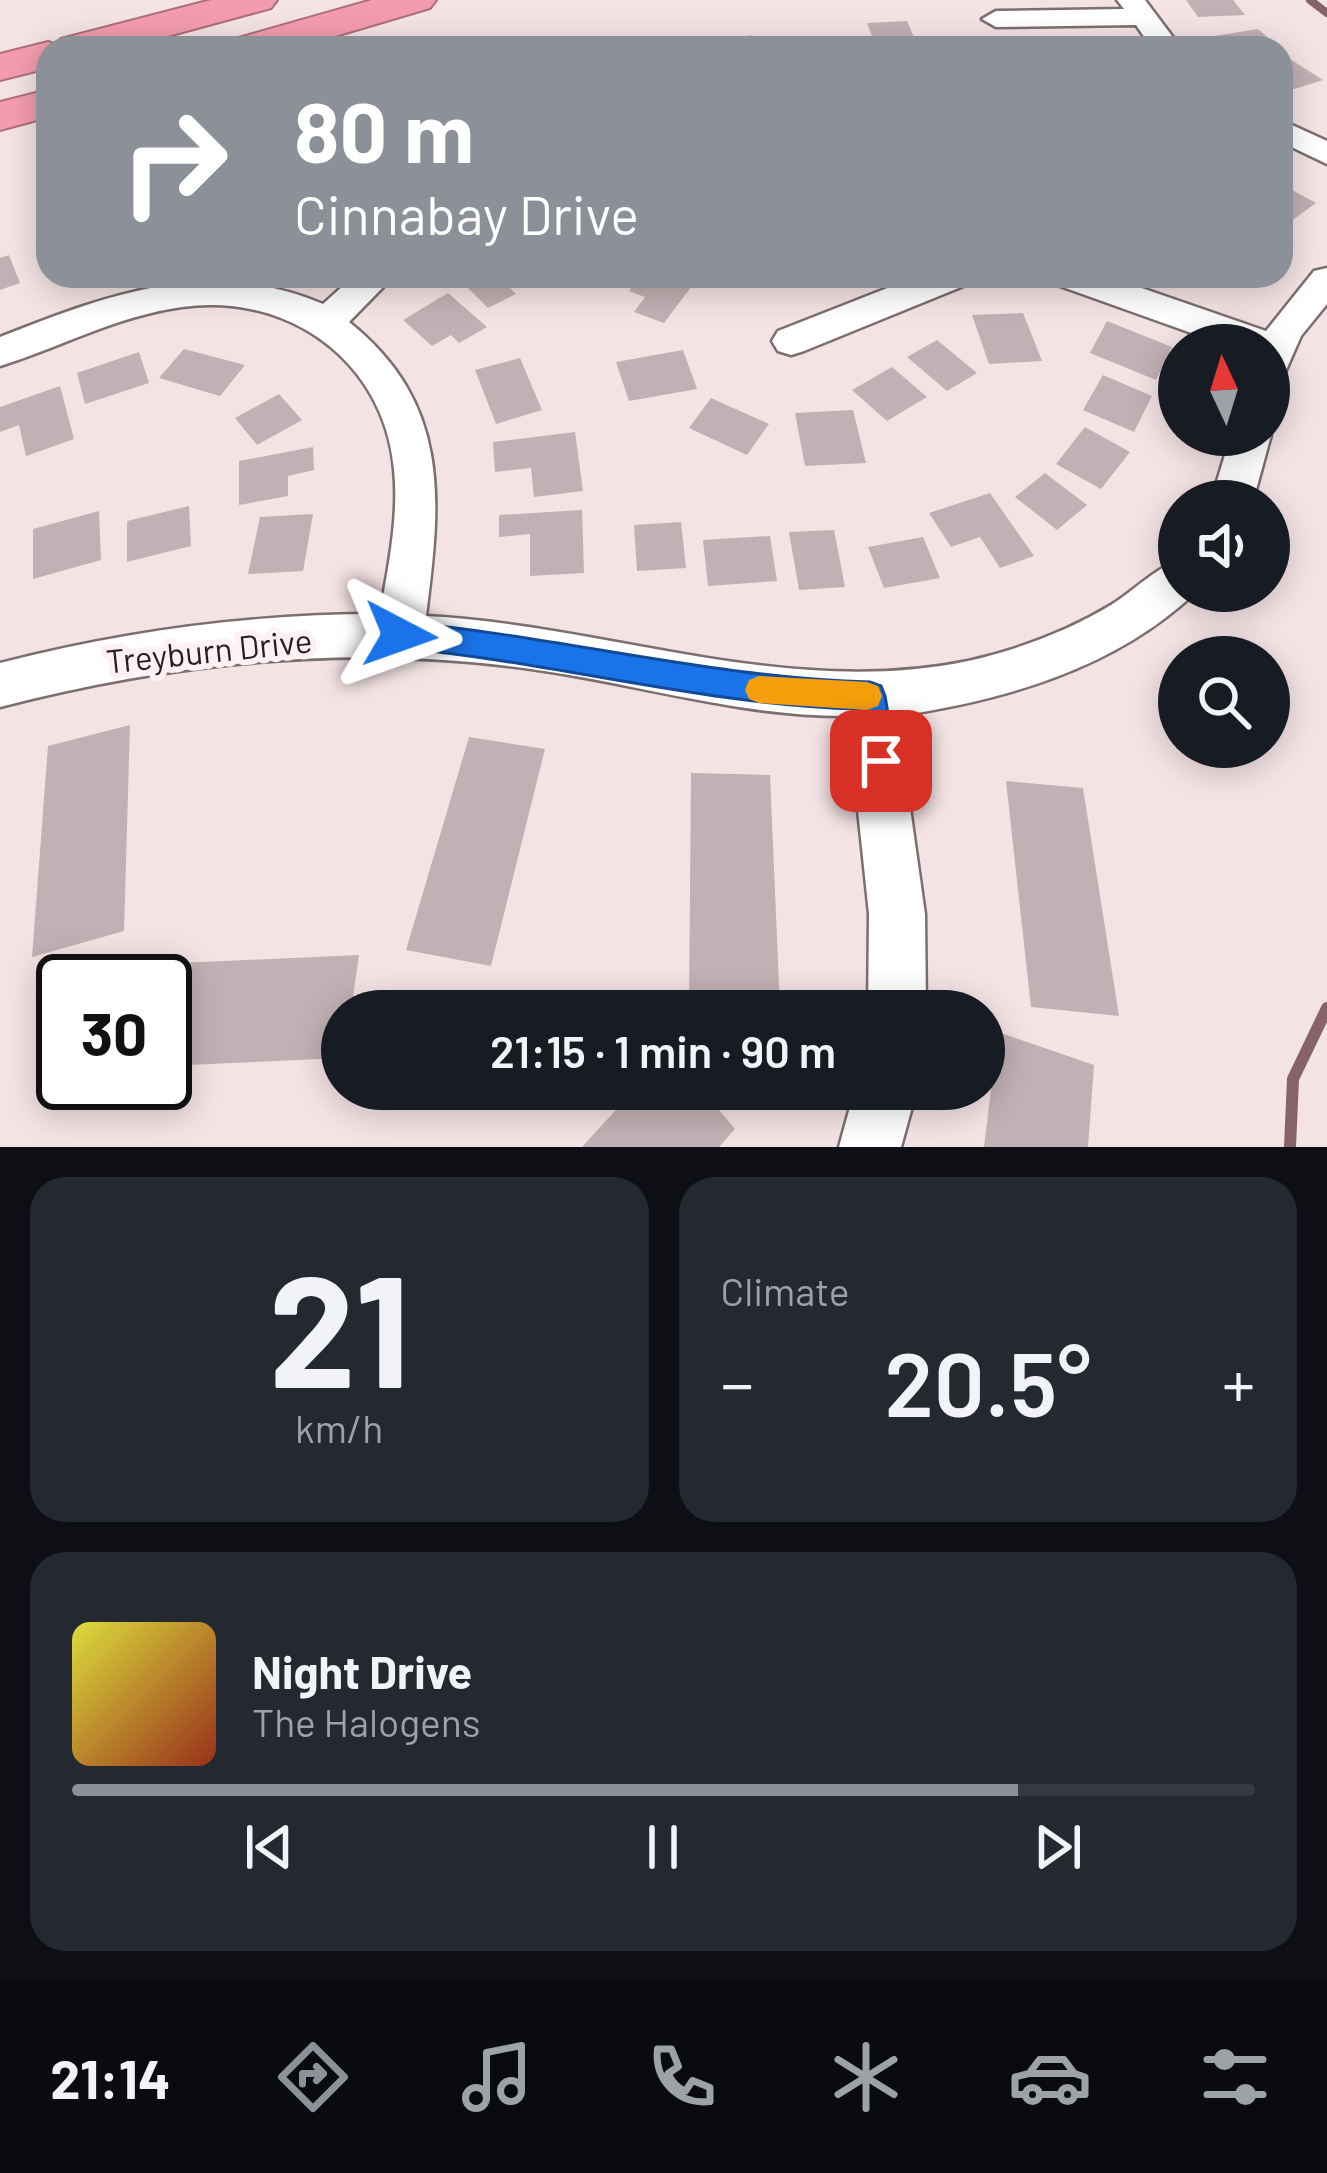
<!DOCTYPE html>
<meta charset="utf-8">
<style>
:root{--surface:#171b24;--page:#242831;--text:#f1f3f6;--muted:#9ea1a6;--line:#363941;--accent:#8c9099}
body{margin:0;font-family:Barlow,sans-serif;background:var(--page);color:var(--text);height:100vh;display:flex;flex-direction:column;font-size:45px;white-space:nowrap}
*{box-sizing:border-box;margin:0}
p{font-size:39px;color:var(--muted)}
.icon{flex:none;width:66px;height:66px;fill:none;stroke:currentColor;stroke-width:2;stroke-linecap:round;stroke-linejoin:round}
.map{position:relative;height:1147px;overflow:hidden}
.panel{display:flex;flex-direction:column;gap:30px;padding:30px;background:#0d0f14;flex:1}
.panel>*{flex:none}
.top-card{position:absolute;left:36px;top:36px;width:1257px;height:252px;border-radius:36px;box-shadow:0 6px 30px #0003;background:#8c9099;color:#fff;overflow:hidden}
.needle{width:78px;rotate:356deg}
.controls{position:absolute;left:1158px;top:324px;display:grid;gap:24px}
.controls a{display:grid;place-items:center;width:132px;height:132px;border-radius:50%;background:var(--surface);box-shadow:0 6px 30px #0003;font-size:60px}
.speed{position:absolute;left:36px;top:954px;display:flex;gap:24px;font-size:60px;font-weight:700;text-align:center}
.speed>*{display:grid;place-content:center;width:156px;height:156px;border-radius:50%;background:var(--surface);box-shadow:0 6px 30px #0003;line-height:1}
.speed .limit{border:6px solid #111;border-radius:18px;background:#fff;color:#111}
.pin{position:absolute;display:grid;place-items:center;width:102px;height:102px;color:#fff;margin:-51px;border-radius:24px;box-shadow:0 6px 18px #0006}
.me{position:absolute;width:132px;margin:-66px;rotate:94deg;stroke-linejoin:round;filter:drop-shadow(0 0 9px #0008)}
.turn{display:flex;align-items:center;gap:42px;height:252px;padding:0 60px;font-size:54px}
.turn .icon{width:156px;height:156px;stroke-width:2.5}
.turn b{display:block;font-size:84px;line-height:102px}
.big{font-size:90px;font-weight:600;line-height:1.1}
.panel .widget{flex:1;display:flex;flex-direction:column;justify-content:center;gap:18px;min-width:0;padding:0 42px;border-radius:36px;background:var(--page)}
.panel .dial{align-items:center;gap:0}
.dial b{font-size:156px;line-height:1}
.song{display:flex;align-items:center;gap:36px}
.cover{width:144px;height:144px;border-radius:18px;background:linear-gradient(135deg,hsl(60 70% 55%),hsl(10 70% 35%))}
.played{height:12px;border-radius:6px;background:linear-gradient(90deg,var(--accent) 80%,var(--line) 80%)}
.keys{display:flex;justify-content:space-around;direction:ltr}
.heat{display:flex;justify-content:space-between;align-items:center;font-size:66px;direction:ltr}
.panel .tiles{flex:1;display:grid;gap:30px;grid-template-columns:1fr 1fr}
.widget:last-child{grid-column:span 2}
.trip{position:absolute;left:321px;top:990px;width:684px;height:120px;border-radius:60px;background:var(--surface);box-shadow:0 6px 30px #0003;font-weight:600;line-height:120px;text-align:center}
.dock{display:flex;height:192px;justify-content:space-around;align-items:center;background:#090b0e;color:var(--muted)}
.dock .icon{width:84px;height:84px}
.dock .active{color:var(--accent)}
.dock b{font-size:54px;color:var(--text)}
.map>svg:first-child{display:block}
</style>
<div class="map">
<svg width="1327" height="1147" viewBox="0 0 1327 1147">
<rect width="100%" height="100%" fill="#f4e3e5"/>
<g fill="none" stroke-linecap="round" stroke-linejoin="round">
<path stroke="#88626a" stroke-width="8" d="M 1310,0 L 1327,13"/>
<path stroke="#88626a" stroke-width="12" d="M 1290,1147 L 1293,1079 L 1327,1008"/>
</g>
<g fill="#c2b1b4">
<path d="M 1186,0 L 1233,0 L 1245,15 L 1198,17 Z"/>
<path d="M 907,21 L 916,42 L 875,44 L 867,23 Z"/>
<path d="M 1258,29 L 1280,48 L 1227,48 L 1214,36 Z"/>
<path d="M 749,35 L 790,47 L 790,48 L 737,48 Z"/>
<path d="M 1290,59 L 1323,80 L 1291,90 L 1281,84 L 1281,62 Z"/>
<path d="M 1281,184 L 1316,203 L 1290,222 L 1281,217 Z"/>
<path d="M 9,255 L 20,283 L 0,290 L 0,258 Z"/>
<path d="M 456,276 L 498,276 L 516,294 L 488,308 Z"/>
<path d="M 641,276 L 661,276 L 691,287 L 664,323 L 634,312 L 645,297 L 629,291 Z"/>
<path d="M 448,293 L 487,327 L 459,343 L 451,335 L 432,346 L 403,320 Z"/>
<path d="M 1023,313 L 1042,361 L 989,364 L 972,315 Z"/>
<path d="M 1107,321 L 1172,347 L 1156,380 L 1090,353 Z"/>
<path d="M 937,340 L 977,373 L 947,391 L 907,357 Z"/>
<path d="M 184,349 L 245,365 L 220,396 L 159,378 Z"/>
<path d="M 683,350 L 697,389 L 629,401 L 616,362 Z"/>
<path d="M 139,352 L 149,383 L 85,404 L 77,373 Z"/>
<path d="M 520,358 L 542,410 L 496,424 L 475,370 Z"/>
<path d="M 892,367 L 927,397 L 887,421 L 852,390 Z"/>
<path d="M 1103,375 L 1152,396 L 1134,432 L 1083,410 Z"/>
<path d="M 60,386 L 74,439 L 26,456 L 19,425 L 0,432 L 0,407 Z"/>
<path d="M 279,394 L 302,420 L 257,445 L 235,418 Z"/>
<path d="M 711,398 L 769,424 L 747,455 L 689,428 Z"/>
<path d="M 853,410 L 866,463 L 805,466 L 795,413 Z"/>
<path d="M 1085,427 L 1130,452 L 1101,489 L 1056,464 Z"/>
<path d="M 575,432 L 583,491 L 534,497 L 531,468 L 495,472 L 493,442 Z"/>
<path d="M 313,447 L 314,470 L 288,476 L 288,496 L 239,505 L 239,461 Z"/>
<path d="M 1045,473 L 1087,505 L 1057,530 L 1015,497 Z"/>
<path d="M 990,493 L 1034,556 L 1000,568 L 980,537 L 951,547 L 929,513 Z"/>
<path d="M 189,506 L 191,546 L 127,562 L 127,521 Z"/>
<path d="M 582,510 L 584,573 L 530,576 L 530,534 L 499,537 L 499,515 Z"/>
<path d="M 99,511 L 101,560 L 33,579 L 33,529 Z"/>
<path d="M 313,514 L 303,571 L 248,574 L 260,517 Z"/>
<path d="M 681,522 L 686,568 L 637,571 L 634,525 Z"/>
<path d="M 834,530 L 845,587 L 799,590 L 789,532 Z"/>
<path d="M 770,536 L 777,581 L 708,586 L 703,540 Z"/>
<path d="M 923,537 L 940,578 L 884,588 L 868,547 Z"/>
<path d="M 130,725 L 124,931 L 32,957 L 48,746 Z"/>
<path d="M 469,737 L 545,749 L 491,966 L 406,950 Z"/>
<path d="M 691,773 L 770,775 L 780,1008 L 689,1006 Z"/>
<path d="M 1006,781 L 1083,788 L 1119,1016 L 1031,1007 Z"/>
<path d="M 359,955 L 351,1011 L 342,1011 L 342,1058 L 165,1066 L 165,981 L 132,981 L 136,965 Z"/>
<path d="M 998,1032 L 1094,1065 L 1088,1147 L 984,1147 Z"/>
<path d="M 635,1089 L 701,1089 L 735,1129 L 719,1147 L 582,1147 Z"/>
</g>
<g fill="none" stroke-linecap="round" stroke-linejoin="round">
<g stroke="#7d6e70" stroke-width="5">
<g id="street">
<path d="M 1117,0 L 1145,0 L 1181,48 L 1152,48 L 1136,25 L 996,27 L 982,19 L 996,11 L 1124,9 Z"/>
<path d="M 1281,120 L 1327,141 L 1327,164 L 1281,142 Z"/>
<path d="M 1327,268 L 1327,304 L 1301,336 L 1283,377 L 1269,381 L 1269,345 L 1225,345 L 1057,285 L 1052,276 L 1107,276 L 1266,331 L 1314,271 Z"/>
<path d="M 354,276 L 394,276 L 349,322 C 451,404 441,499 426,616 C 607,625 786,699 968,661 C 1017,650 1068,631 1111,605 C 1135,590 1154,569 1179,560 L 1179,591 L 1195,593 C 1114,669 1005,700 897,716 L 925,914 L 926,1011 L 868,1011 L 869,914 L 848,716 C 738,717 632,682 524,668 C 346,644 172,662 0,707 L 0,663 C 125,631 250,614 380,614 C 388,567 399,518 394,469 C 384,360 287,292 182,307 C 117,316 61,347 0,366 L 0,337 C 109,294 209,256 323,304 Z"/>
<path d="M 918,276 L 971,276 L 966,285 L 804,351 L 791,355 L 778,351 L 772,341 L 778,331 Z"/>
<path d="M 1269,431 L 1271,435 L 1253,501 L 1211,501 L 1231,435 L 1269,435 Z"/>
<path d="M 855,1089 L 917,1089 L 901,1147 L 839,1147 Z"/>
</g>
</g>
<g stroke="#ac707c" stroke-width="4">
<g id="highway">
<path d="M 211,0 L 277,0 L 271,8 L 124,48 L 48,48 L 48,68 L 0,80 L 0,54 L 48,42 L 57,45 L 61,39 Z"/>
<path d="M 372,0 L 436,0 L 430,8 L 295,48 L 229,48 L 235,39 Z"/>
<path d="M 48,90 L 48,117 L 0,130 L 0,102 Z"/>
</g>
</g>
<use href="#street" fill="#fff" fill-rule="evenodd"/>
<use href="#highway" fill="#f49cae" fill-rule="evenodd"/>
</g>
<path fill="#1a73e8" stroke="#114b97" stroke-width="3" d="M 400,622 C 558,636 712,678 870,682 L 881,686 L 885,696 L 896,761 L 892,772 L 881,776 L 870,772 L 858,709 C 704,705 554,662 400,648 L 390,644 L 386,635 L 390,626 Z"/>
<path fill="#f59e0b" d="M 759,676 L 867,682 L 878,686 L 882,696 L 878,706 L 867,710 L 759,703 L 749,699 L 745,690 L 749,680 Z"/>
<g text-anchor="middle" stroke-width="12" stroke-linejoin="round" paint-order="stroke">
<g font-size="33" fill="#251f20" stroke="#fff1f3">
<text transform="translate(209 651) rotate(-6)" y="12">Treyburn Drive</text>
</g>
</g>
</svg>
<div class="controls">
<a><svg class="needle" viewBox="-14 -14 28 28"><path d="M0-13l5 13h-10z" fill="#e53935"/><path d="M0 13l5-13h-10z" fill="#9ea1a6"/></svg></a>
<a><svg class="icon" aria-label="sound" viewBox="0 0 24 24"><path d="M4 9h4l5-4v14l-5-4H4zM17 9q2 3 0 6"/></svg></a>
<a><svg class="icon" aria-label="search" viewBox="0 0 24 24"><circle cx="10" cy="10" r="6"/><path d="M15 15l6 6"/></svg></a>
</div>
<div class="speed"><div class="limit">30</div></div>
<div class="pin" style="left:881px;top:761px;background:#d93025"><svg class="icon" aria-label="arrive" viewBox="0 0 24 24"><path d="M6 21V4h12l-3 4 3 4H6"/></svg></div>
<svg class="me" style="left:400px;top:635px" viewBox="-20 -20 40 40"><path d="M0-17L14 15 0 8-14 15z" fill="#1a73e8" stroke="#fff" stroke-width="4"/></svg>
<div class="trip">21:15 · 1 min · 90 m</div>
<div class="top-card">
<div class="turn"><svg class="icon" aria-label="right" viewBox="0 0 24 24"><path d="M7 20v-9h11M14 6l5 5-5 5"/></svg><div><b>80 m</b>Cinnabay Drive</div></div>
</div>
</div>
<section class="panel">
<div class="tiles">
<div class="widget dial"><b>21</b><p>km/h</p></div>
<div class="widget"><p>Climate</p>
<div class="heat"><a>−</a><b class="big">20.5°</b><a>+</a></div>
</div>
<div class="widget">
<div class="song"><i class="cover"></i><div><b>Night Drive</b><p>The Halogens</p></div></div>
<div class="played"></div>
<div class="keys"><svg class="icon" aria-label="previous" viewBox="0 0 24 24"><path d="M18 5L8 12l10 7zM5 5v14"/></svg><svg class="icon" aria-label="pause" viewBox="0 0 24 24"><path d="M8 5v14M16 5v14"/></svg><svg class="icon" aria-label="next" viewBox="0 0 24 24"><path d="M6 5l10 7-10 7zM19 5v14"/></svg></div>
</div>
</div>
</section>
<nav class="dock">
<b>21:14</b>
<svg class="icon active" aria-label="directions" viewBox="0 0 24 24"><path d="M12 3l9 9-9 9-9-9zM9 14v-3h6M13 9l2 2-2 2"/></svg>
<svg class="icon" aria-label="music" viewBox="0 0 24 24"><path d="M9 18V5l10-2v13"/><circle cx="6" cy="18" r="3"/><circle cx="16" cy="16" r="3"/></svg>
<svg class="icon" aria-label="phone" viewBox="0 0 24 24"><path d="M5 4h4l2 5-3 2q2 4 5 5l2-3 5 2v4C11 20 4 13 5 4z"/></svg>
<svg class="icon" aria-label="climate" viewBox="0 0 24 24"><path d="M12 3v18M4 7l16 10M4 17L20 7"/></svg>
<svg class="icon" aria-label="car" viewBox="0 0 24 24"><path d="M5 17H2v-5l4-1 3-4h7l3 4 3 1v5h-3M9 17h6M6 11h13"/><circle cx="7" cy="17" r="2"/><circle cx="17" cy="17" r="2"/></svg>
<svg class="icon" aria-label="filters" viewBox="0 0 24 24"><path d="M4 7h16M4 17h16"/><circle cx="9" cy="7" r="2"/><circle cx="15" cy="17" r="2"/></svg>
</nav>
